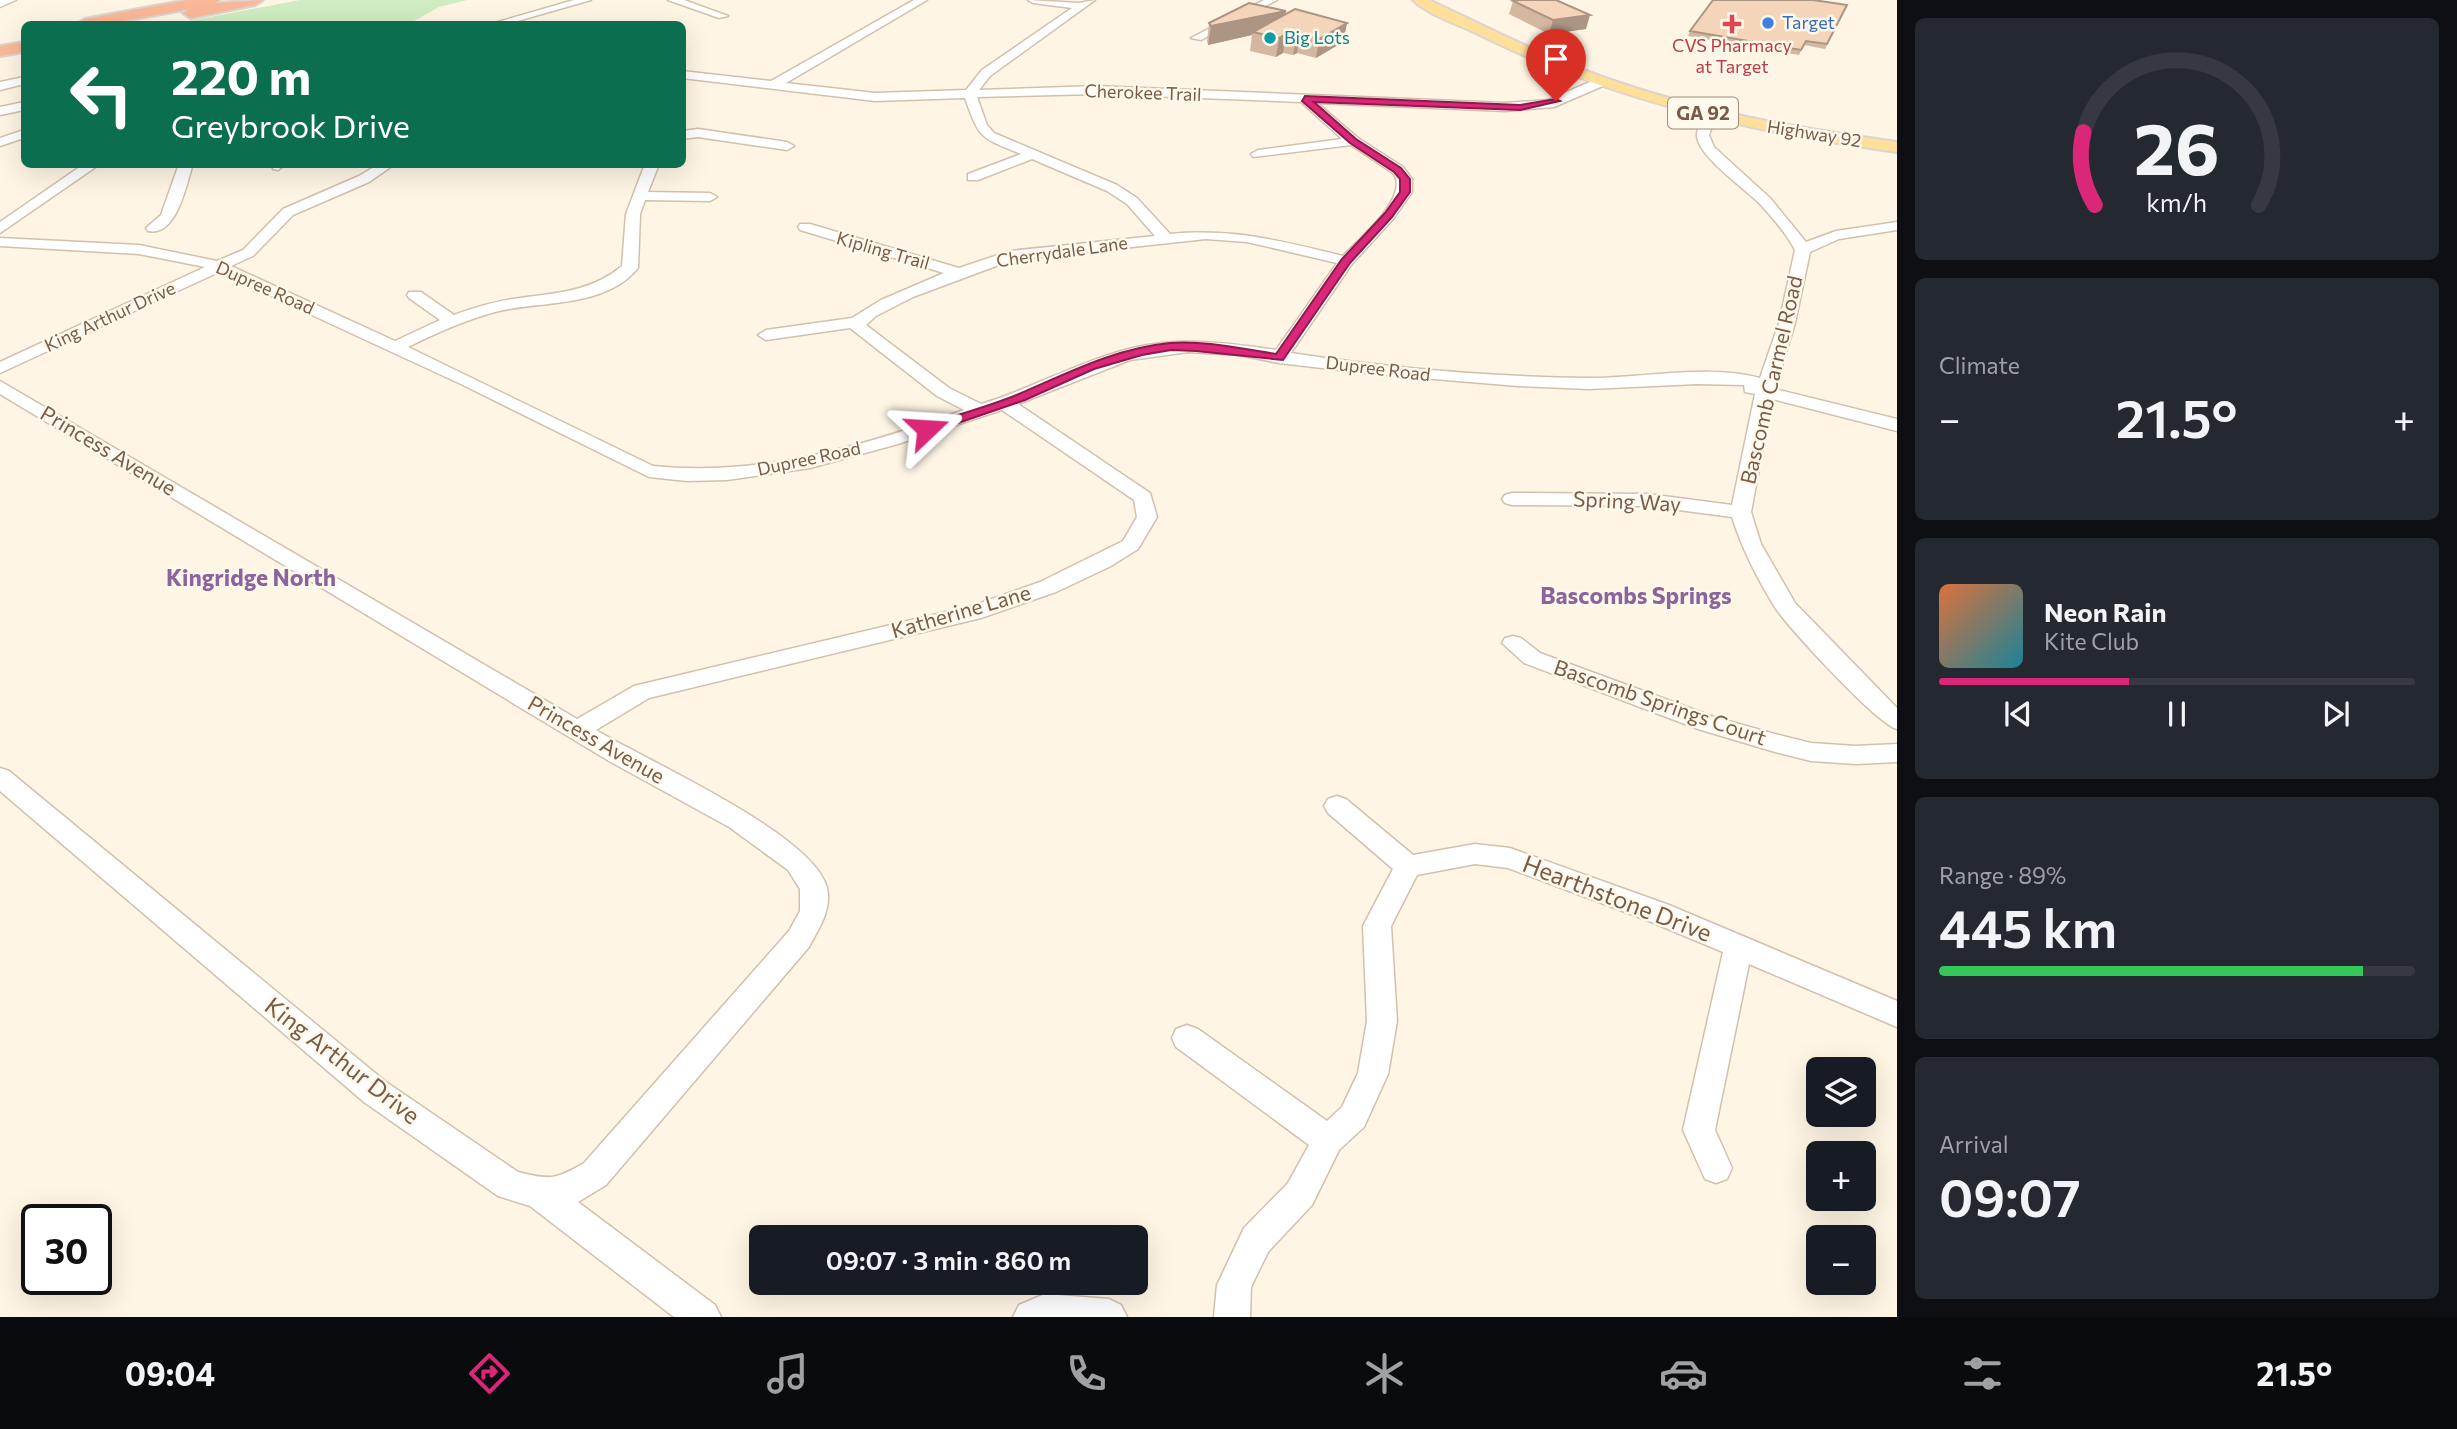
<!DOCTYPE html>
<meta charset="utf-8">
<style>
:root{--surface:#171b24;--page:#242831;--text:#f1f3f6;--muted:#9ea1a6;--line:#363941;--accent:#db2777}
body{margin:0;font-family:Commissioner,sans-serif;background:var(--page);color:var(--text);height:100vh;display:flex;flex-direction:column;font-size:26px;white-space:nowrap}
*{box-sizing:border-box;margin:0}
p{font-size:23px;color:var(--muted)}
.icon{flex:none;width:38px;height:38px;fill:none;stroke:currentColor;stroke-width:2;stroke-linecap:round;stroke-linejoin:round}
.map{position:relative;flex:1;overflow:hidden}
.panel{display:flex;flex-direction:column;gap:18px;padding:18px;background:#0d0f14;width:560px}
.panel>*{flex:none}
.top-card{position:absolute;left:21px;top:21px;width:665px;height:147px;border-radius:10px;box-shadow:0 7px 28px #0002;background:#0b6e4f;color:#fff;overflow:hidden}
.fabs{position:absolute;left:1806px;top:1057px;display:grid;gap:14px}
.fabs a{display:grid;place-items:center;width:70px;height:70px;border-radius:10px;background:var(--surface);box-shadow:0 7px 28px #0002;font-size:35px}
.speed{position:absolute;left:21px;top:1204px;display:flex;gap:14px;font-size:35px;font-weight:700;text-align:center}
.speed>*{display:grid;place-content:center;width:91px;height:91px;border-radius:50%;background:var(--surface);box-shadow:0 7px 28px #0002;line-height:1}
.speed .limit{border:4px solid #111;border-radius:10px;background:#fff;color:#111}
.pin{position:absolute;display:grid;place-items:center;width:60px;height:60px;color:#fff;margin:-72px -30px;border-radius:50% 50% 50% 0;rotate:-45deg;box-shadow:0 0 7px #0007}
.pin .icon{rotate:45deg}
.me{position:absolute;width:77px;margin:-38px;rotate:70deg;stroke-linejoin:round;filter:drop-shadow(0 0 5px #0008)}
.turn{display:flex;align-items:center;gap:24px;height:147px;padding:0 35px;font-size:32px}
.turn .icon{width:91px;height:91px;stroke-width:2.5}
.turn b{display:block;font-size:49px;line-height:60px}
.big{font-size:52px;font-weight:600;line-height:1.1}
.panel .widget{flex:1;display:flex;flex-direction:column;justify-content:center;gap:10px;min-width:0;padding:0 24px;border-radius:10px;background:var(--page)}
.panel .dial{align-items:center;gap:0}
.dial svg{height:182px;overflow:visible;fill:none;stroke:var(--line);stroke-width:7;stroke-linecap:round;text-anchor:middle}
.dial text{fill:var(--text);stroke:none}
.song{display:flex;align-items:center;gap:21px}
.cover{width:84px;height:84px;border-radius:10px;background:linear-gradient(135deg,hsl(20 70% 55%),hsl(190 70% 35%))}
.played{height:7px;border-radius:4px;background:linear-gradient(90deg,var(--accent) 40%,var(--line) 40%)}
.keys{display:flex;justify-content:space-around;direction:ltr}
.heat{display:flex;justify-content:space-between;align-items:center;font-size:38px;direction:ltr}
.charge{height:10px;border-radius:5px;background:linear-gradient(90deg,#34c759 89%,var(--line) 0)}
.trip{position:absolute;left:749px;top:1225px;width:399px;height:70px;border-radius:10px;background:var(--surface);box-shadow:0 7px 28px #0002;font-weight:600;line-height:70px;text-align:center}
.menu{display:flex;height:112px;justify-content:space-around;align-items:center;background:#090b0e;color:var(--muted)}
.menu .icon{width:49px;height:49px}
.menu .current{color:var(--accent)}
.menu b{font-size:32px;color:var(--text)}
main{display:flex;flex:1;min-height:0}
.map>svg:first-child{display:block}
</style>
<main>
<div class="map">
<svg width="1897" height="1317" viewBox="0 0 1897 1317">
<rect width="100%" height="100%" fill="#fef5e4"/>
<path fill="#d0ecc2" d="M 300,0 L 467,0 L 439,7 L 409,24 L 173,24 Z"/>
<g fill="none" stroke-linecap="round" stroke-linejoin="round">
<g stroke="#d2c0ac" stroke-width="3">
<g id="minor">
<path d="M 0,0 L 16,0 L 0,7 Z"/>
<path d="M 574,0 L 591,0 L 507,24 L 491,24 Z"/>
<path d="M 668,0 L 684,0 L 728,16 L 719,18 Z"/>
<path d="M 914,0 L 927,0 L 786,83 L 875,93 L 966,90 L 982,70 L 1072,8 L 1033,3 L 1028,0 L 1079,3 L 1095,0 L 990,76 L 979,90 L 1095,86 L 1505,103 L 1548,100 L 1597,79 L 1605,79 L 1605,85 L 1554,107 L 1505,111 L 1317,103 L 1358,138 L 1403,167 L 1412,179 L 1412,192 L 1394,218 L 1352,264 L 1291,353 C 1389,368 1490,377 1590,378 C 1645,378 1706,364 1760,378 L 1779,323 L 1795,250 C 1786,233 1772,217 1759,203 C 1744,188 1698,156 1697,136 C 1696,125 1711,112 1718,104 L 1722,103 L 1728,107 L 1711,129 L 1709,135 L 1714,147 L 1770,198 L 1806,242 L 1836,231 L 1897,222 L 1897,230 L 1839,239 L 1810,252 L 1795,323 L 1775,389 L 1897,419 L 1897,431 L 1772,399 L 1751,512 L 1761,544 L 1795,603 L 1897,708 L 1897,729 C 1877,724 1790,629 1776,609 C 1758,580 1742,549 1732,517 L 1648,506 L 1512,505 L 1505,503 L 1502,499 L 1505,495 L 1512,493 L 1648,494 L 1732,505 L 1755,394 L 1745,392 L 1744,385 L 1697,384 L 1589,389 L 1518,386 L 1374,374 L 1279,363 L 1239,355 L 1188,352 L 1130,360 L 1018,404 L 1150,493 L 1157,517 L 1138,549 L 1111,566 L 1056,592 L 981,618 L 649,698 L 596,730 C 645,760 814,834 827,888 C 832,910 819,928 809,947 L 606,1185 L 578,1202 L 715,1305 L 721,1317 L 674,1317 L 530,1206 L 498,1196 L 364,1102 L 0,791 L 0,768 L 9,771 L 386,1082 L 518,1172 C 550,1180 555,1180 584,1163 L 789,931 L 800,911 L 800,889 L 788,870 L 729,827 L 609,761 L 0,394 L 0,381 L 577,719 L 634,686 L 975,605 L 1040,582 L 1123,541 L 1137,517 L 1134,500 L 1002,410 L 898,444 L 810,468 L 727,480 L 687,481 L 649,477 L 463,385 L 219,272 L 0,373 L 0,362 L 205,267 L 139,254 L 0,246 L 0,238 L 139,245 L 217,261 L 243,250 L 283,209 L 359,176 L 379,164 L 395,164 L 369,182 L 293,215 L 253,256 L 231,266 L 395,341 L 440,320 L 409,298 L 407,295 L 409,292 L 421,292 L 454,315 C 473,308 492,302 513,299 C 552,293 590,293 622,266 L 626,214 L 645,164 L 659,164 L 648,192 L 710,193 L 717,197 L 710,201 L 645,200 L 640,214 L 638,268 C 604,309 541,300 495,312 C 465,320 436,333 408,347 L 653,466 C 761,477 864,446 964,410 L 937,396 L 850,328 L 766,340 L 758,335 L 766,330 L 852,318 L 881,300 L 944,273 L 800,230 L 798,227 L 800,224 L 810,224 L 959,268 L 1010,251 L 1155,236 L 1127,204 L 1107,191 L 1032,159 L 978,180 L 968,180 L 968,174 L 1021,154 C 980,137 980,140 965,98 L 875,101 L 682,78 L 682,71 L 771,81 ZM 1095,94 L 1301,102 L 1342,139 L 1258,150 L 1251,154 L 1253,157 L 1351,145 L 1393,173 C 1411,196 1359,239 1343,256 C 1281,241 1234,228 1170,234 L 1137,198 L 1117,185 L 994,133 L 987,125 L 977,97 ZM 1206,239 L 1247,242 L 1337,263 L 1276,350 C 1230,343 1183,337 1137,347 C 1083,359 1034,388 981,404 L 949,388 L 866,325 L 876,316 L 913,297 L 1012,260 Z"/>
<path d="M 1264,0 L 1277,0 L 1201,40 L 1191,38 Z"/>
<path d="M 24,77 L 24,84 L 0,90 L 0,82 Z"/>
<path d="M 24,102 L 24,110 L 0,115 L 0,107 Z"/>
<path d="M 698,129 L 787,142 L 794,146 L 787,150 L 698,137 L 682,139 L 682,131 Z"/>
<path d="M 24,130 L 24,138 L 0,146 L 0,138 Z"/>
<path d="M 84,164 L 100,164 L 0,233 L 0,222 Z"/>
<path d="M 179,164 L 193,164 C 186,185 177,237 148,231 L 146,228 L 161,215 Z"/>
<path d="M 272,164 L 286,164 L 278,170 L 273,169 Z"/>
<path d="M 1513,636 L 1521,638 L 1540,653 L 1714,717 L 1775,734 L 1811,743 L 1856,746 L 1897,744 L 1897,762 L 1856,764 L 1811,761 L 1775,752 L 1698,729 L 1524,663 L 1502,643 L 1505,638 Z"/>
<path d="M 1337,796 L 1346,799 L 1413,855 L 1475,844 L 1510,848 L 1669,905 L 1897,1001 L 1897,1027 L 1749,964 L 1715,1130 L 1732,1168 L 1727,1179 L 1716,1183 L 1705,1179 L 1683,1130 L 1723,952 L 1649,921 L 1508,868 L 1475,864 L 1417,875 L 1391,926 L 1397,1021 L 1388,1074 L 1364,1127 L 1339,1150 L 1312,1205 L 1268,1252 L 1251,1287 L 1250,1317 L 1214,1317 L 1217,1285 L 1244,1228 L 1288,1183 L 1309,1145 L 1176,1047 L 1172,1038 L 1176,1029 L 1187,1025 L 1198,1029 L 1327,1121 L 1342,1107 L 1358,1073 L 1367,1021 L 1363,926 L 1393,869 L 1328,813 L 1324,806 L 1328,799 Z"/>
<path d="M 1045,1294 L 1109,1299 L 1121,1305 L 1127,1317 L 1013,1317 L 1019,1305 Z"/>
</g>
</g>
<g stroke="#dcd5cf" stroke-width="4">
<path id="major" d="M 1413,0 L 1429,0 C 1486,27 1541,55 1600,76 C 1696,111 1796,128 1897,142 L 1897,152 C 1751,132 1611,100 1478,34 C 1460,25 1426,14 1413,0 Z"/>
</g>
<g stroke="#dcd5cf" stroke-width="4">
<g id="highway">
<path d="M 187,0 L 219,0 L 216,3 L 263,0 L 255,5 L 191,18 L 183,13 L 189,9 L 107,24 L 77,24 L 85,19 Z"/>
<path d="M 24,42 L 24,52 L 0,56 L 0,46 Z"/>
</g>
</g>
<use href="#minor" fill="#fff" fill-rule="evenodd"/>
<use href="#major" fill="#ffdf9a" fill-rule="evenodd"/>
<use href="#highway" fill="#fbb898" fill-rule="evenodd"/>
</g>
<g fill="#d3b7a0">
<path d="M 1513,1 L 1586,29 L 1549,34 L 1509,14 Z"/>
<path d="M 1847,5 L 1825,49 L 1804,45 L 1799,55 L 1688,36 L 1690,31 Z"/>
<path d="M 1285,15 L 1347,23 L 1343,42 L 1316,58 L 1297,53 L 1293,55 L 1283,53 L 1276,57 L 1250,51 L 1252,35 L 1208,45 L 1207,41 L 1209,23 Z"/>
</g>
<g fill="#ac9582">
<path d="M 1286,11 L 1283,29 L 1253,32 L 1252,35 L 1208,45 L 1211,26 Z"/>
<path d="M 1590,15 L 1586,29 L 1549,34 L 1553,20 Z"/>
<path d="M 1347,23 L 1343,42 L 1316,58 L 1319,39 Z"/>
<path d="M 1286,34 L 1283,53 L 1276,57 L 1279,38 Z"/>
<path d="M 1300,35 L 1297,53 L 1293,55 L 1297,37 Z"/>
</g>
<g fill="#f5d5ba" stroke="#ac9582" stroke-width="2">
<path d="M 1520,0 L 1556,0 L 1590,15 L 1553,20 L 1513,1 Z"/>
<path d="M 1713,0 L 1813,0 L 1847,5 L 1827,44 L 1806,41 L 1801,50 L 1690,31 Z"/>
<path d="M 1249,3 L 1286,11 L 1211,26 L 1209,23 Z"/>
<path d="M 1295,9 L 1347,23 L 1319,39 L 1300,35 L 1297,37 L 1286,34 L 1279,38 L 1253,32 Z"/>
</g>
<path fill="#db2777" stroke="#8e194d" stroke-width="2" d="M 1305,96 L 1520,105 L 1556,99 L 1560,101 L 1520,110 L 1314,102 L 1356,139 L 1401,168 L 1410,179 L 1410,192 L 1392,217 L 1350,263 L 1283,360 L 1196,351 L 1171,350 L 1142,355 L 1094,369 L 1025,400 L 932,432 L 922,432 L 922,426 C 954,416 988,407 1019,394 C 1068,373 1116,348 1170,343 C 1205,340 1242,349 1276,354 L 1342,259 L 1385,213 L 1400,192 L 1400,179 L 1394,172 L 1350,143 L 1302,101 Z"/>
<circle fill="#3f7fe0" stroke="#fff9ec" stroke-width="2.5" cx="1768" cy="23" r="7"/>
<path fill="#e0444e" stroke="#fff9ec" stroke-width="2.5" d="M1728.5 13.5h7v7h7v7h-7v7h-7v-7h-7v-7h7z"/>
<circle fill="#0f9aa8" stroke="#fff9ec" stroke-width="2.5" cx="1270" cy="38" r="7"/>
<g text-anchor="middle" stroke-width="5" stroke-linejoin="round" paint-order="stroke">
<g font-size="18" fill="#366cbe" stroke="#fff9ec" text-anchor="start">
<text x="1782" y="29">Target</text>
</g>
<g font-size="18" fill="#0d838f" stroke="#fff9ec" text-anchor="start">
<text x="1284" y="44">Big Lots</text>
</g>
<g font-size="18" fill="#be3a42" stroke="#fff9ec">
<text x="1732" y="52">CVS Pharmacy<tspan x="1732" dy="21">at Target</tspan></text>
</g>
<g font-size="18" fill="#785c48" stroke="#fff9ec">
<text transform="translate(1143 93) rotate(2)" y="6">Cherokee Trail</text>
<text transform="translate(1814 134) rotate(9)" y="6">Highway 92</text>
<text transform="translate(883 251) rotate(16)" y="6">Kipling Trail</text>
<text transform="translate(1062 252) rotate(-8)" y="6">Cherrydale Lane</text>
<text transform="translate(265 288) rotate(24)" y="6">Dupree Road</text>
<text transform="translate(110 317) rotate(-25)" y="6">King Arthur Drive</text>
<text transform="translate(1378 369) rotate(7)" y="6">Dupree Road</text>
<text transform="translate(809 459) rotate(-12)" y="6">Dupree Road</text>
</g>
<rect fill="#fff9ec" stroke="#a08b79" stroke-width="2" x="1668" y="97.5" width="70" height="31" rx="5"/>
<g font-size="19" font-weight="bold" fill="#785c48">
<text x="1703" y="120">GA 92</text>
</g>
<g font-size="21" fill="#785c48" stroke="#fff9ec">
<text transform="translate(1772 380) rotate(-77)" y="7">Bascomb Carmel Road</text>
<text transform="translate(108 451) rotate(31)" y="7">Princess Avenue</text>
<text transform="translate(1627 502) rotate(3)" y="7">Spring Way</text>
<text transform="translate(961 612) rotate(-16)" y="7">Katherine Lane</text>
<text transform="translate(1660 703) rotate(19)" y="7">Bascomb Springs Court</text>
<text transform="translate(596 740) rotate(30)" y="7">Princess Avenue</text>
</g>
<g font-size="23" font-weight="bold" fill="#8c639c" stroke="#fff9ec">
<text x="251" y="586">Kingridge North</text>
<text x="1636" y="604">Bascombs Springs</text>
</g>
<g font-size="24" fill="#785c48" stroke="#fff9ec">
<text transform="translate(1617 899) rotate(21)" y="8">Hearthstone Drive</text>
<text transform="translate(342 1061) rotate(38)" y="8">King Arthur Drive</text>
</g>
</g>
</svg>
<div class="fabs">
<a><svg class="icon" aria-label="layers" viewBox="0 0 24 24"><path d="M12 4l9 5-9 5-9-5zM3 14l9 5 9-5"/></svg></a>
<a>+</a>
<a>−</a>
</div>
<div class="speed"><div class="limit">30</div></div>
<div class="pin" style="left:1556px;top:101px;background:#d93025"><svg class="icon" aria-label="arrive" viewBox="0 0 24 24"><path d="M6 21V4h12l-3 4 3 4H6"/></svg></div>
<svg class="me" style="left:927px;top:429px" viewBox="-20 -20 40 40"><path d="M0-17L14 15 0 8-14 15z" fill="#db2777" stroke="#fff" stroke-width="4"/></svg>
<div class="trip">09:07 · 3 min · 860 m</div>
<div class="top-card">
<div class="turn"><svg class="icon" aria-label="left" viewBox="0 0 24 24"><path d="M17 20v-9H6M10 6l-5 5 5 5"/></svg><div><b>220 m</b>Greybrook Drive</div></div>
</div>
</div>
<section class="panel">
<div class="widget dial"><svg viewBox="0 0 100 80">
<path d="M14 69A42 42 0 1 1 86 69"/>
<path d="M14 69A42 42 0 0 1 9 37" stroke="#db2777"/>
<text x="50" y="56" font-size="32" font-weight="700">26</text>
<text x="50" y="72" font-size="11">km/h</text>
</svg></div>
<div class="widget"><p>Climate</p>
<div class="heat"><a>−</a><b class="big">21.5°</b><a>+</a></div>
</div>
<div class="widget">
<div class="song"><i class="cover"></i><div><b>Neon Rain</b><p>Kite Club</p></div></div>
<div class="played"></div>
<div class="keys"><svg class="icon" aria-label="previous" viewBox="0 0 24 24"><path d="M18 5L8 12l10 7zM5 5v14"/></svg><svg class="icon" aria-label="pause" viewBox="0 0 24 24"><path d="M8 5v14M16 5v14"/></svg><svg class="icon" aria-label="next" viewBox="0 0 24 24"><path d="M6 5l10 7-10 7zM19 5v14"/></svg></div>
</div>
<div class="widget"><p>Range · 89%</p><b class="big">445 km</b><div class="charge"></div></div>
<div class="widget"><p>Arrival</p><b class="big">09:07</b></div>
</section>
</main>
<nav class="menu">
<b>09:04</b>
<svg class="icon current" aria-label="directions" viewBox="0 0 24 24"><path d="M12 3l9 9-9 9-9-9zM9 14v-3h6M13 9l2 2-2 2"/></svg>
<svg class="icon" aria-label="music" viewBox="0 0 24 24"><path d="M9 18V5l10-2v13"/><circle cx="6" cy="18" r="3"/><circle cx="16" cy="16" r="3"/></svg>
<svg class="icon" aria-label="phone" viewBox="0 0 24 24"><path d="M5 4h4l2 5-3 2q2 4 5 5l2-3 5 2v4C11 20 4 13 5 4z"/></svg>
<svg class="icon" aria-label="climate" viewBox="0 0 24 24"><path d="M12 3v18M4 7l16 10M4 17L20 7"/></svg>
<svg class="icon" aria-label="car" viewBox="0 0 24 24"><path d="M5 17H2v-5l4-1 3-4h7l3 4 3 1v5h-3M9 17h6M6 11h13"/><circle cx="7" cy="17" r="2"/><circle cx="17" cy="17" r="2"/></svg>
<svg class="icon" aria-label="filters" viewBox="0 0 24 24"><path d="M4 7h16M4 17h16"/><circle cx="9" cy="7" r="2"/><circle cx="15" cy="17" r="2"/></svg>
<b>21.5°</b>
</nav>
